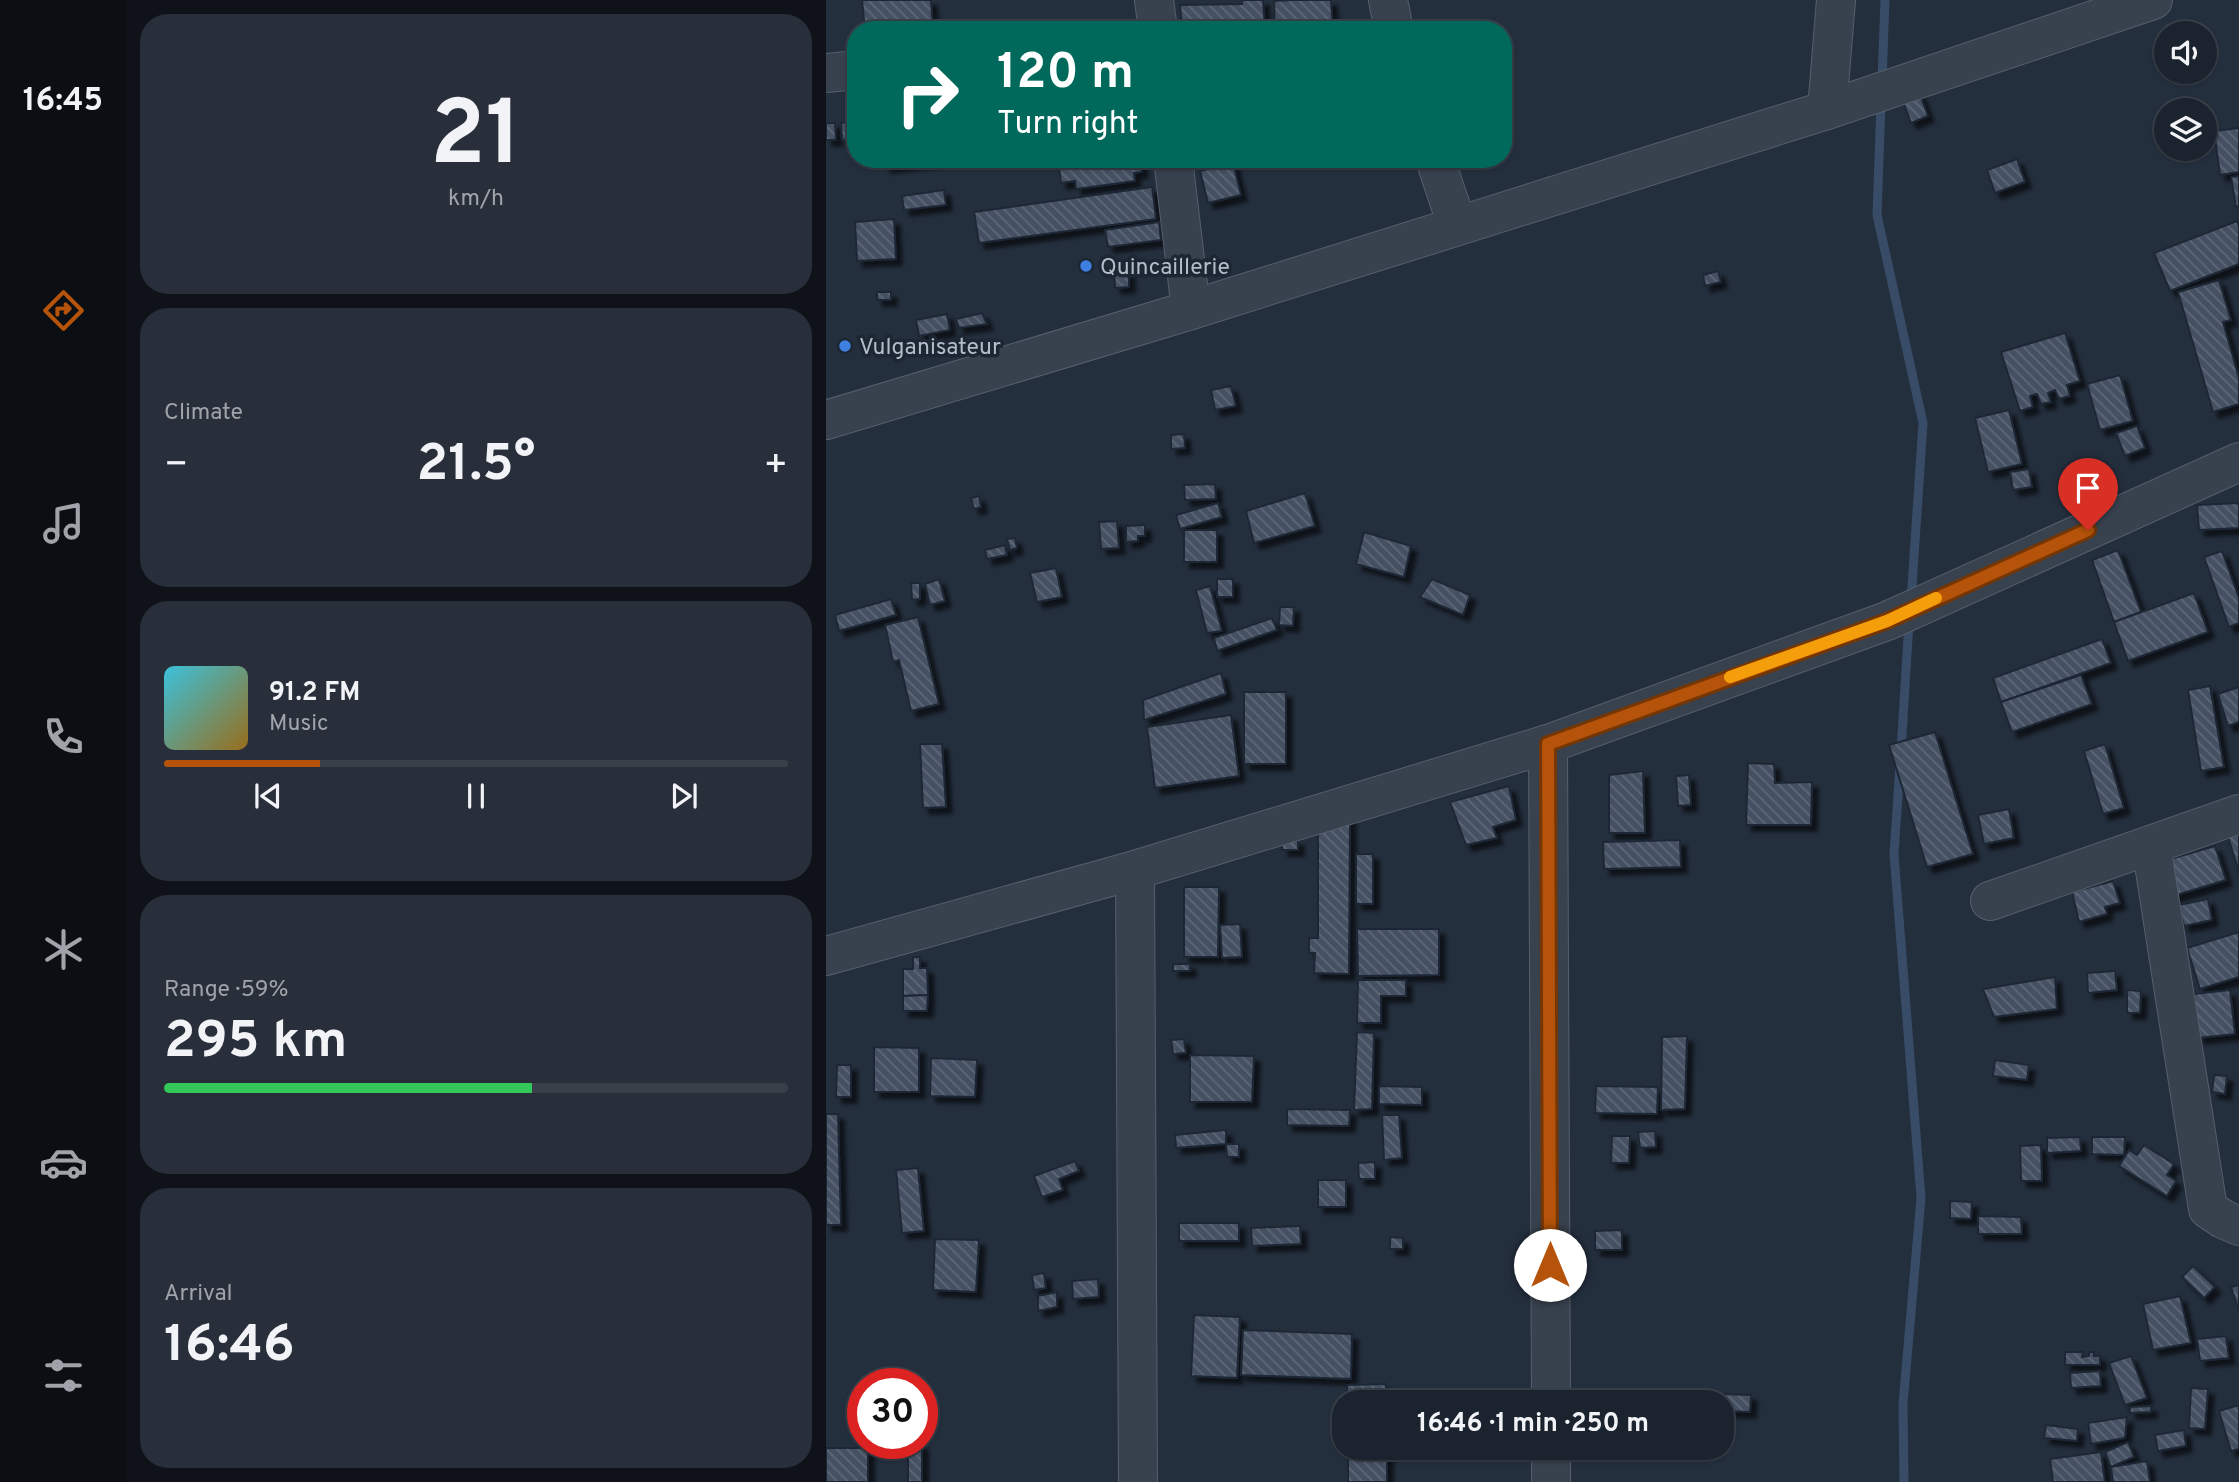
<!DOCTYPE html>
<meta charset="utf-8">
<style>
:root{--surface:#1b232e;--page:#282f3a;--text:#f1f3f6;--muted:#a0a4aa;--line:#39404a;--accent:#b45309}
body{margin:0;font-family:Overpass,sans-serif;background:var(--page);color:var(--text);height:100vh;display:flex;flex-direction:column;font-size:26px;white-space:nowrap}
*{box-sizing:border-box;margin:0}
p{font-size:23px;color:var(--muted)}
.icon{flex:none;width:38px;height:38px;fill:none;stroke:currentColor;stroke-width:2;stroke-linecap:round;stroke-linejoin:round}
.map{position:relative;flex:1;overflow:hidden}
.sheet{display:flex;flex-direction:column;gap:14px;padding:14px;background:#0f1319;width:700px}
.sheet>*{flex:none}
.hud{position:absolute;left:21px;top:21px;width:665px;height:147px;border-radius:28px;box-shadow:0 2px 5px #0004,0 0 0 2px var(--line);background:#00695c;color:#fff;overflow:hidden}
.fabs{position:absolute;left:1328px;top:21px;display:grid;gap:14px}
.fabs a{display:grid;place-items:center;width:63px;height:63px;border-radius:50%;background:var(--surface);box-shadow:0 2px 5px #0004,0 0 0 2px var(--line);font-size:35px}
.speed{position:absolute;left:21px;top:1368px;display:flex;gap:14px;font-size:35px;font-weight:700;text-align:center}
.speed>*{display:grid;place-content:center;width:91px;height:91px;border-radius:50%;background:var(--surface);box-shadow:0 2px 5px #0004,0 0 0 2px var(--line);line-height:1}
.speed .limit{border:10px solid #d22;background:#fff;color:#111}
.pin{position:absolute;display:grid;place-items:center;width:60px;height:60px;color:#fff;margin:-72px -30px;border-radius:50% 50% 50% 0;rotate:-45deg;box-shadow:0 0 7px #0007}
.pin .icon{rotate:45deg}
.me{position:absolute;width:77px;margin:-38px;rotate:0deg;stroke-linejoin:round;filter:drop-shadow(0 0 5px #0008)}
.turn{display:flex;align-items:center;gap:24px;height:147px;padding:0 35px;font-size:32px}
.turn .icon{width:91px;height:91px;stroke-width:2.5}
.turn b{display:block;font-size:49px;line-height:60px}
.big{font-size:52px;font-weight:700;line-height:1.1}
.sheet .widget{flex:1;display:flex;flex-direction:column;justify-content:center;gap:10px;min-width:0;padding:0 24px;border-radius:28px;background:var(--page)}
.sheet .dial{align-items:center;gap:0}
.dial b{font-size:91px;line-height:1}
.song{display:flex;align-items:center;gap:21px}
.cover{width:84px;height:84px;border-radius:10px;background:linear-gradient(135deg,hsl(190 70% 55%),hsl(40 70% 35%))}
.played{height:7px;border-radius:4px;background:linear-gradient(90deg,var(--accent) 25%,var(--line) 25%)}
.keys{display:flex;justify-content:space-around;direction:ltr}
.heat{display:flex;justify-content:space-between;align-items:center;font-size:38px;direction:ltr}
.charge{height:10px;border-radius:5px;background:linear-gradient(90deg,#34c759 59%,var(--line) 0)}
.trip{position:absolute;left:506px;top:1390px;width:402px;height:70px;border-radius:28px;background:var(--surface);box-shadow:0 2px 5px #0004,0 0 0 2px var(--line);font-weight:700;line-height:70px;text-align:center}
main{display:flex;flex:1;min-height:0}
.menu{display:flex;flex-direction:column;width:126px;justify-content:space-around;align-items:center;background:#0b0e12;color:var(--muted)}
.menu .icon{width:49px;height:49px}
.menu .on{color:var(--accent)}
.menu b{font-size:32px;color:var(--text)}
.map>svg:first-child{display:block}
</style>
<main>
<nav class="menu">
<b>16:45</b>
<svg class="icon on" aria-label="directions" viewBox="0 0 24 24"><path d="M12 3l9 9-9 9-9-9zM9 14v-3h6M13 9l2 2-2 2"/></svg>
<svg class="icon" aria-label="music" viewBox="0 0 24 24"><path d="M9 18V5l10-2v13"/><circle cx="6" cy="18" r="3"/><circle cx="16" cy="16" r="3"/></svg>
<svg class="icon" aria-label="phone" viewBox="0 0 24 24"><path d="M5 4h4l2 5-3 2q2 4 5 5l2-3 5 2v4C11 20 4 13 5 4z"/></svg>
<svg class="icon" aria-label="climate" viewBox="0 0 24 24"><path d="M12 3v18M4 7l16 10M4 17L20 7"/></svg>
<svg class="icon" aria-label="car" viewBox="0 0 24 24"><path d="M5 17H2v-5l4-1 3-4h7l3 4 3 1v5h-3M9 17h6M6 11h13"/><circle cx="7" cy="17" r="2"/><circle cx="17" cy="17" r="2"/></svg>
<svg class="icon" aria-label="filters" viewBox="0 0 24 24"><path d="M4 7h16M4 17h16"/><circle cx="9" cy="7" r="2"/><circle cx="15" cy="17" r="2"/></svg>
</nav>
<section class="sheet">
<div class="widget dial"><b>21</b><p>km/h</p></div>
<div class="widget"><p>Climate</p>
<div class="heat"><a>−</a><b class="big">21.5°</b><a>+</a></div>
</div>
<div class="widget">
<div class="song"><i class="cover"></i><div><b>91.2 FM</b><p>Music</p></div></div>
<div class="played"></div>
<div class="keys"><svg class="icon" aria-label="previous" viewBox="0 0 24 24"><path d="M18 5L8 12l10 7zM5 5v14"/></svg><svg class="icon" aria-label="pause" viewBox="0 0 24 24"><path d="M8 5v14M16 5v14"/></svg><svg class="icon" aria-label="next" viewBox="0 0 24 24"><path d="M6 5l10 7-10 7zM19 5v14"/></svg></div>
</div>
<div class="widget"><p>Range · 59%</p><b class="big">295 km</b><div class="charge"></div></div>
<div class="widget"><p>Arrival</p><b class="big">16:46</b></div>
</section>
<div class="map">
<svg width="1413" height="1482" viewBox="0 0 1413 1482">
<defs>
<pattern id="building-back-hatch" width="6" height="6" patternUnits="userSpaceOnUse" patternTransform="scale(1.75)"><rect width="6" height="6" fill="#455162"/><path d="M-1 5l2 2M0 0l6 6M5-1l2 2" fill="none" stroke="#5d6877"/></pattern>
<filter id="shadow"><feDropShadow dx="6" dy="6" stdDeviation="2" flood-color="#0009"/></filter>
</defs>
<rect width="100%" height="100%" fill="#242f3e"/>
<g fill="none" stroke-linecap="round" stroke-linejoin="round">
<g stroke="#394c67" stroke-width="9">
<path d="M 1056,81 L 1059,0"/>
<path d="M 1055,102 L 1051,215 L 1097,423 L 1085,601"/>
<path d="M 1075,751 L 1083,622"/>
<path d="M 1074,765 L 1068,854 L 1095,1198 L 1077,1404 L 1078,1482"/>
</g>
</g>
<g fill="url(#building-back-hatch)" stroke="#1f2835" stroke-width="2" filter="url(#shadow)">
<path d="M 36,0 L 105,0 L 107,29 L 39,30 Z"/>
<path d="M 416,0 L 437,0 L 439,30 L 356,30 L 354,5 L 416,4 Z"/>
<path d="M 467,0 L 505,0 L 507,30 L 449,30 L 448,1 Z"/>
<path d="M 1093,92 L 1102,116 L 1085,123 L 1076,99 Z"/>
<path d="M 30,122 L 30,139 L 16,140 L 15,123 Z"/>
<path d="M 0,123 L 9,123 L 10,140 L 0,140 Z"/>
<path d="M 1413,128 L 1413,172 L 1394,175 L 1388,131 Z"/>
<path d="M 58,159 L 125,159 L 59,167 Z"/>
<path d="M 232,159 L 314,159 L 316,172 L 308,173 L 309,181 L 250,189 L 249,181 L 235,183 Z"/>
<path d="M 1191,159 L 1199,182 L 1169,193 L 1161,170 Z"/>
<path d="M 407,163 L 415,195 L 382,203 L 374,171 Z"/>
<path d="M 1413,176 L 1413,206 L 1410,207 L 1405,177 Z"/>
<path d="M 326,187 L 330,219 L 153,243 L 148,212 Z"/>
<path d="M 118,190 L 120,205 L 78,210 L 76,196 Z"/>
<path d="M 68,219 L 70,259 L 31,261 L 29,222 Z"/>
<path d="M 1411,221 L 1413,227 L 1413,264 L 1344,291 L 1328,253 Z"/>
<path d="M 333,222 L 335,240 L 282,247 L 279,230 Z"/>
<path d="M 288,271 L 303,271 L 303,287 L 289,288 Z"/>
<path d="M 892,271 L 895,282 L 879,286 L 877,275 Z"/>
<path d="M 1393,280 L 1405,320 L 1397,322 L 1413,378 L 1413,404 L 1387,412 L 1352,292 Z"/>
<rect x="51" y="292" width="14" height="8"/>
<path d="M 156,313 L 161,324 L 133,328 L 130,319 Z"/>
<path d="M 121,314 L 124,330 L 93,336 L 90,320 Z"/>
<path d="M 1239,333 L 1254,381 L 1241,385 L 1244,396 L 1233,399 L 1229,390 L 1222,393 L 1225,402 L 1215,404 L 1211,394 L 1204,396 L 1207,407 L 1194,411 L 1175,352 Z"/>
<path d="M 1294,375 L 1307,421 L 1274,430 L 1261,384 Z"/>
<path d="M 405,386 L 410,406 L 389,410 L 385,390 Z"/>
<path d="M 1183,410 L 1196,464 L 1162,472 L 1149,418 Z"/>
<path d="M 1311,426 L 1319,448 L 1299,456 L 1290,433 Z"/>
<path d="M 358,434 L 359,448 L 345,449 L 345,435 Z"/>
<path d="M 1203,469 L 1206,487 L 1187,490 L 1184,472 Z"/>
<path d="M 389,484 L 390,499 L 359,500 L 358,485 Z"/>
<path d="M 479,493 L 489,526 L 428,543 L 420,511 Z"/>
<path d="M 153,496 L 155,507 L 148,509 L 145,498 Z"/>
<path d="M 392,503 L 396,517 L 354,529 L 350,515 Z"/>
<path d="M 1413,503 L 1413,528 L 1373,530 L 1371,505 Z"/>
<path d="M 291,521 L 293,548 L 275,549 L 273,522 Z"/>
<path d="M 319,525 L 319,536 L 312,536 L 312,541 L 300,542 L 300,526 Z"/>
<rect x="358" y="530" width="33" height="32"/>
<path d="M 538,532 L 585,546 L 578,577 L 530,564 Z"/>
<path d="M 189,538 L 191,548 L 184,550 L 181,539 Z"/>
<path d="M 179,545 L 181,555 L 161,559 L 159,550 Z"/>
<path d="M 1292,550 L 1315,612 L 1288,622 L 1266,560 Z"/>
<path d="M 1396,551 L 1413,598 L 1413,623 L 1403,627 L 1378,557 Z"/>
<path d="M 230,568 L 236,597 L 211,602 L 204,573 Z"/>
<path d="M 113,579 L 119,601 L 104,605 L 99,584 Z"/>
<rect x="391" y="579" width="16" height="18"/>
<path d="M 606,579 L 644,595 L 637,615 L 594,597 Z"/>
<path d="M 85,583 L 94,583 L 94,599 L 86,600 Z"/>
<path d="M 384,586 L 396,631 L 381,633 L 370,590 Z"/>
<path d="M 1368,593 L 1382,632 L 1302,661 L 1288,622 Z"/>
<path d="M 65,599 L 70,615 L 13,631 L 9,615 Z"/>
<path d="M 454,607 L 468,607 L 467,626 L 453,625 Z"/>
<path d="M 92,617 L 113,704 L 85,711 L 73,660 L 67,662 L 59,625 Z"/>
<path d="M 446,618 L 451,630 L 391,651 L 388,638 Z"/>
<path d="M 1276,639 L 1285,663 L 1175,702 L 1167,678 Z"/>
<path d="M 395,673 L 400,694 L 318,720 L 317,700 Z"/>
<path d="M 1255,675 L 1266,704 L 1186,732 L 1175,702 Z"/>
<path d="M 1384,686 L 1398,767 L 1375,771 L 1362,690 Z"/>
<path d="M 1413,687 L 1413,722 L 1402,726 L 1392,694 Z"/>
<rect x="418" y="692" width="42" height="72"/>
<path d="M 405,715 L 413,776 L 329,788 L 321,727 Z"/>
<path d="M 1109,732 L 1147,854 L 1101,867 L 1063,745 Z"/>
<path d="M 94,744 L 116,744 L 120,807 L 97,808 Z"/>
<path d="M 1279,744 L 1298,808 L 1277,814 L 1258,751 Z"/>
<path d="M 922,763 L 948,764 L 949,783 L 986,782 L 985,825 L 920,825 Z"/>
<path d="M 817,771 L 819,833 L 783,833 L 783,775 Z"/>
<path d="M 863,775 L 865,805 L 852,806 L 850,776 Z"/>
<path d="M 683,786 L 690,820 L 667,827 L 671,838 L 640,845 L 624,802 Z"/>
<path d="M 1183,809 L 1188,838 L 1158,844 L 1152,815 Z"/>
<path d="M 492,816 L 524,816 L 523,974 L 488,973 L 489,953 L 483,953 L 483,938 L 492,938 Z"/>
<path d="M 1413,834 L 1413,872 L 1402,837 Z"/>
<rect x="456" y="840" width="16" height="10"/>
<path d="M 854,840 L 855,867 L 778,869 L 777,842 Z"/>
<path d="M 1389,846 L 1400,880 L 1344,897 L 1334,862 Z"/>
<rect x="530" y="854" width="17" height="50"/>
<path d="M 1287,881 L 1294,903 L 1279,907 L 1281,914 L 1253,922 L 1246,892 Z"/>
<path d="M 358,887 L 393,887 L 392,957 L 358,957 Z"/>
<path d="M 1382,899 L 1386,920 L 1358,926 L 1353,905 Z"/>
<path d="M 414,924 L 416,957 L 396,958 L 394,925 Z"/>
<path d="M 531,929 L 613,929 L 613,975 L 532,976 Z"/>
<path d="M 1413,932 L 1413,977 L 1374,989 L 1361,948 Z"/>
<path d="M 87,957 L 94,957 L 94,968 L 101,968 L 102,995 L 77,996 L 77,969 L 87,969 Z"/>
<rect x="347" y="964" width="17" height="7"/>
<path d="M 1289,971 L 1291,990 L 1262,993 L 1261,973 Z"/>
<path d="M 1229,977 L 1231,1009 L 1168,1017 L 1157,989 Z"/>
<path d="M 532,980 L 580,980 L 580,996 L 555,996 L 555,1023 L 531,1023 Z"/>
<path d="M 1301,990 L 1315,991 L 1314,1013 L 1301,1013 Z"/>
<path d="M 1404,990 L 1409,1034 L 1372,1038 L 1368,994 Z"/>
<path d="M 102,995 L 101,1011 L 77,1011 L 77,996 Z"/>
<path d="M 531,1032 L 548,1033 L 546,1109 L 528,1110 Z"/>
<path d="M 861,1036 L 859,1109 L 835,1110 L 836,1037 Z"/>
<path d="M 358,1039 L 360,1053 L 347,1054 L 345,1040 Z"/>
<path d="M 48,1047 L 93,1048 L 93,1092 L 48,1092 Z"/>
<path d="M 364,1055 L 428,1056 L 426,1102 L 364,1102 Z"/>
<path d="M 105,1058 L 151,1060 L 149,1097 L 104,1096 Z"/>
<path d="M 1169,1060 L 1203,1065 L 1201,1080 L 1167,1076 Z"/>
<path d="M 11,1065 L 25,1065 L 25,1097 L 10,1097 Z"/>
<path d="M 1388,1075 L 1401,1076 L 1399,1094 L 1386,1092 Z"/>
<path d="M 553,1086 L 596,1087 L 596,1105 L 553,1104 Z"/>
<path d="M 770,1086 L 832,1087 L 831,1114 L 769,1113 Z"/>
<path d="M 461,1109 L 524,1110 L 523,1126 L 461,1125 Z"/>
<path d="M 0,1114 L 12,1114 L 15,1225 L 0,1225 Z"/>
<path d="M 556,1115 L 573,1115 L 576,1158 L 558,1160 Z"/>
<path d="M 400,1130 L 400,1144 L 350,1148 L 349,1135 Z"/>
<path d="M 829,1131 L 830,1147 L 814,1148 L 812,1132 Z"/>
<path d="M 786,1136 L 804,1136 L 803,1163 L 785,1163 Z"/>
<path d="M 1254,1137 L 1255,1151 L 1221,1153 L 1221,1138 Z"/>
<path d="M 1266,1137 L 1299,1137 L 1298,1155 L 1266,1154 Z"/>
<path d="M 400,1144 L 413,1144 L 413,1157 L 401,1157 Z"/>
<path d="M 1215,1145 L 1216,1181 L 1195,1181 L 1194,1146 Z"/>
<path d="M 1318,1145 L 1348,1164 L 1341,1175 L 1350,1181 L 1341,1196 L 1293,1166 L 1303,1150 L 1311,1155 Z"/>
<path d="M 249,1161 L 253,1171 L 233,1179 L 237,1190 L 216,1197 L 208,1176 Z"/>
<path d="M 549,1162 L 549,1179 L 533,1179 L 532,1163 Z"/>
<path d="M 92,1168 L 98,1231 L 76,1233 L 70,1170 Z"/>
<rect x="492" y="1180" width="28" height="27"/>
<path d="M 1124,1201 L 1146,1202 L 1145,1219 L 1124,1218 Z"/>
<path d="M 1152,1216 L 1195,1217 L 1196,1234 L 1152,1234 Z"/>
<rect x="353" y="1223" width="60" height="18"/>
<path d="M 474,1226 L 475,1244 L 426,1246 L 425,1228 Z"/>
<path d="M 796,1230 L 796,1250 L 769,1250 L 769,1231 Z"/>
<path d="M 564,1237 L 577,1238 L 577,1249 L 564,1249 Z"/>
<path d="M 109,1239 L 153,1240 L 150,1292 L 107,1290 Z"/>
<path d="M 1367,1266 L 1389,1287 L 1378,1298 L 1356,1277 Z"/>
<path d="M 218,1273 L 220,1288 L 208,1290 L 206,1275 Z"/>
<path d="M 272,1279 L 273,1297 L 247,1299 L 246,1281 Z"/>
<path d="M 1413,1285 L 1413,1311 L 1405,1287 Z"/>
<path d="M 231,1292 L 231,1307 L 212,1311 L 212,1296 Z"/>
<path d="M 1354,1296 L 1365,1343 L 1327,1350 L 1317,1304 Z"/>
<path d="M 368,1315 L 414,1317 L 411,1378 L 365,1376 Z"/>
<path d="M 417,1330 L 526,1334 L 525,1379 L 415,1375 Z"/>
<path d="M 1400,1336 L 1403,1358 L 1374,1361 L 1371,1339 Z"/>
<path d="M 1239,1352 L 1257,1352 L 1256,1357 L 1263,1356 L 1263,1352 L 1268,1352 L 1268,1356 L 1274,1356 L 1274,1365 L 1239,1365 Z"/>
<path d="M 1305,1356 L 1321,1398 L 1299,1405 L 1283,1363 Z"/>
<path d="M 1274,1371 L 1275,1386 L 1245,1388 L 1244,1373 Z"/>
<path d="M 560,1384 L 560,1402 L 521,1402 L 521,1385 Z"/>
<path d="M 1365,1388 L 1382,1389 L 1379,1429 L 1363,1428 Z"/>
<path d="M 861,1393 L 925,1395 L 924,1412 L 896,1411 L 896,1402 L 861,1402 Z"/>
<path d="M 1413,1405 L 1413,1449 L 1405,1451 L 1393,1411 Z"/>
<path d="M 1325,1406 L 1325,1412 L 1304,1413 L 1304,1407 Z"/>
<path d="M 1301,1417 L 1299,1438 L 1265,1444 L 1262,1423 Z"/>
<path d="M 1220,1425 L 1252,1429 L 1251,1441 L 1218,1438 Z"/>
<path d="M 1358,1430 L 1360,1446 L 1332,1451 L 1329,1435 Z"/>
<path d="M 1302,1442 L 1308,1457 L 1285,1467 L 1279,1452 Z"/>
<rect x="82" y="1444" width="14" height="38"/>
<rect x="522" y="1447" width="39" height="35"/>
<rect x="0" y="1448" width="42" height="34"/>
<path d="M 1275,1452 L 1279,1482 L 1227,1482 L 1224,1459 Z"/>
<path d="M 1321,1461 L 1324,1482 L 1287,1482 L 1285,1467 Z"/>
</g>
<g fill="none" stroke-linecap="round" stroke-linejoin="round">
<g stroke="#565f6c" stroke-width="40">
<g id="minor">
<path d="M 328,0 L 332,30"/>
<path d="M 562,0 L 568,30"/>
<path d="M 0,73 L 30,70"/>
<path d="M 1001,110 L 1010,0"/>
<path d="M 347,159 L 365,310"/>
<path d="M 609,159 L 631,225"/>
<path d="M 0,420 L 365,310 L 1001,110 L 1327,0"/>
<path d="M 722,744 L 725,1402"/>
<path d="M 1325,845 L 1382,1209 L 1397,1219 L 1413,1226"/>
<path d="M 309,870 L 312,1482"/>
<path d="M 1164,901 L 1413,814"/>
<path d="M 0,956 L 309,870 L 722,744 L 1061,621 L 1413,462"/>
<path d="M 725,1447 L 725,1482"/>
</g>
</g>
<use href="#minor" stroke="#38414e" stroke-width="38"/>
</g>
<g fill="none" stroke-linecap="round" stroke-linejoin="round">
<g stroke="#753606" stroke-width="18">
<path id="route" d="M 724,1265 L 722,744 L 1061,621 L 1262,530"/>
</g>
<use href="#route" stroke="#b45309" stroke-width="12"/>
<path stroke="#f59e0b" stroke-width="12" d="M 904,677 L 1061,621 L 1110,598"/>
</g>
<g fill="#3f7fe0" stroke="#1d2633" stroke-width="2.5">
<circle cx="260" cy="266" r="7"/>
<circle cx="19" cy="346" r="7"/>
</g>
<g text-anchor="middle" stroke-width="7" stroke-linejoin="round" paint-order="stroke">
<g font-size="23" fill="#b4bcc9" stroke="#1d2633" text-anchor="start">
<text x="274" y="274">Quincaillerie</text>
<text x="33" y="354">Vulganisateur</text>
</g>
</g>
</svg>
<div class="fabs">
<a><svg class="icon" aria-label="sound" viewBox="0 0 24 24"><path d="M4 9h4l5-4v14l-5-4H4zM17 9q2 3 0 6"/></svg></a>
<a><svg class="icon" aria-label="layers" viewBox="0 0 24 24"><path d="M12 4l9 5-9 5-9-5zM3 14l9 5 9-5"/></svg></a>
</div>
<div class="speed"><div class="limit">30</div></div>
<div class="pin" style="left:1262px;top:530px;background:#d93025"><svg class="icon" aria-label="arrive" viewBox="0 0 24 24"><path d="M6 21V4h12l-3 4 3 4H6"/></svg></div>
<svg class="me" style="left:724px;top:1265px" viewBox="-20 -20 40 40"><circle r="19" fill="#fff"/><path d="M0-13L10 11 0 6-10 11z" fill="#b45309"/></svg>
<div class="trip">16:46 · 1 min · 250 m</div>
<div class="hud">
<div class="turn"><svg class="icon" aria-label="right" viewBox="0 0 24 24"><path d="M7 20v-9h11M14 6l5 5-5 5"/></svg><div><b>120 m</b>Turn right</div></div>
</div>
</div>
</main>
